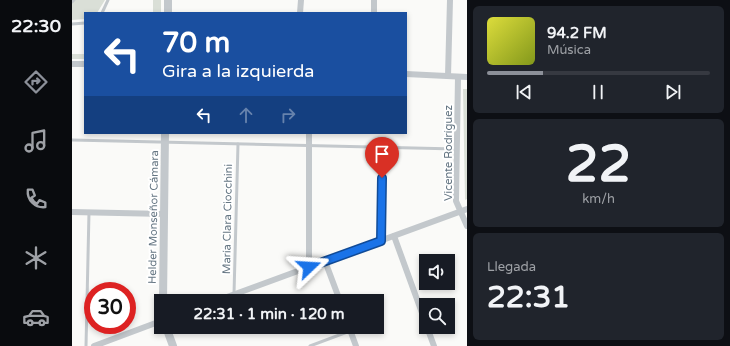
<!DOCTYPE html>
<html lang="es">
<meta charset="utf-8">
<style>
:root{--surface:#171b24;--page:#20242c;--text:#f1f3f6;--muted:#9ea1a6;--line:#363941;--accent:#8c9099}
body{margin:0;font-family:"Varela Round",sans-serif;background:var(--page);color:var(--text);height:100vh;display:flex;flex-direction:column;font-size:15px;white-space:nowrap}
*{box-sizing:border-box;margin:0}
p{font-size:13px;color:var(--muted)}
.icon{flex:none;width:22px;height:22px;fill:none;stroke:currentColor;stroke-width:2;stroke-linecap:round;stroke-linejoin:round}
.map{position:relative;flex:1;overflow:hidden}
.drawer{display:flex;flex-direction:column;gap:6px;padding:6px;background:#0d0f14;width:263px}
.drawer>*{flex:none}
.hud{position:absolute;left:12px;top:12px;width:323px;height:122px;border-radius:0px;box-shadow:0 2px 6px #0003;background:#1a4fa0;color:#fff;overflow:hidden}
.fabs{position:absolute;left:347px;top:254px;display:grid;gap:8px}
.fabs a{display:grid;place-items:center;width:36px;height:36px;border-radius:0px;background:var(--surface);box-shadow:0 2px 6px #0003;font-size:20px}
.speed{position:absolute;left:12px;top:282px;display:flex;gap:8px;font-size:20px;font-weight:700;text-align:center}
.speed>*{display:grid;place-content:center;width:52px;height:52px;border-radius:50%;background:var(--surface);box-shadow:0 2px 6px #0003;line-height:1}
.speed .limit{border:6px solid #d22;background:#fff;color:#111}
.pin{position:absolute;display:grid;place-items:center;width:34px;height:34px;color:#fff;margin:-41px -17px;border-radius:50% 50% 50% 0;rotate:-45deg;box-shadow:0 0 4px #0007}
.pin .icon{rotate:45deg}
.me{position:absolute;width:44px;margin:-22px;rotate:70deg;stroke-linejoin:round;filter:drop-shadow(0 0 3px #0008)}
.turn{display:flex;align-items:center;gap:14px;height:84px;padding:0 12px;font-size:18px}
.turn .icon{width:52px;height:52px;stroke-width:2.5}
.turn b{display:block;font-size:28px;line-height:34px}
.lanes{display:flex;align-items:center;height:38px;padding:0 12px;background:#0003;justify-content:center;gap:20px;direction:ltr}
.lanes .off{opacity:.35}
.big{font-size:30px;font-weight:800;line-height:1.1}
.drawer .widget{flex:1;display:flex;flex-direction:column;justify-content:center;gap:6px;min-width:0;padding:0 14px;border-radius:6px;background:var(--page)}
.drawer .dial{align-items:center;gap:0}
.dial b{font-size:52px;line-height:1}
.song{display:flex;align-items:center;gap:12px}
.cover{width:48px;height:48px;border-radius:6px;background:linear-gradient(135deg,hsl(60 70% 55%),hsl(70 70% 35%))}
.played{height:4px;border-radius:2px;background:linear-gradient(90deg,var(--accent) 25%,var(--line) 25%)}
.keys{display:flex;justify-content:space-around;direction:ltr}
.trip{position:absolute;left:82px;top:294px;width:230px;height:40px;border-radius:0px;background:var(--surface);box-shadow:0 2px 6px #0003;font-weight:800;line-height:40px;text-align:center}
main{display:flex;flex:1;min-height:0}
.tabs{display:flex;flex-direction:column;width:72px;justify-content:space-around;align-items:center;background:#090b0e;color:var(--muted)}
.tabs .icon{width:28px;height:28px}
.tabs .on{color:var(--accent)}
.tabs b{font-size:18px;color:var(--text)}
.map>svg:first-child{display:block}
</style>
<main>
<nav class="tabs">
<b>22:30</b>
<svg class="icon on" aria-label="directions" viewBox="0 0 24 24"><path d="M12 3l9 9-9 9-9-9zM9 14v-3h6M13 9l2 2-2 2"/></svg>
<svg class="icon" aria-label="music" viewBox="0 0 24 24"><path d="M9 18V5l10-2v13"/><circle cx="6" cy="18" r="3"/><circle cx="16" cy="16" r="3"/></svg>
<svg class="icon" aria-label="phone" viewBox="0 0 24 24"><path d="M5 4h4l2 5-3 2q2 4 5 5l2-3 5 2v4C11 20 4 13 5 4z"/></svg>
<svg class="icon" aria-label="climate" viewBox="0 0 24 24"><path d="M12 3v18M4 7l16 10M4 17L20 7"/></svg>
<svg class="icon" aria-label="car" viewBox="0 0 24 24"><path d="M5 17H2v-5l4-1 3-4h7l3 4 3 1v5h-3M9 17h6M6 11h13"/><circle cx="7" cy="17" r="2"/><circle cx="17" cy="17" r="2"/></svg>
</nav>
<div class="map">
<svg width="395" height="346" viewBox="0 0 395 346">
<rect width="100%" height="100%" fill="#fafaf8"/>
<g fill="#dadfd7">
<path d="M 0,0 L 33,0 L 25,13 L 13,13 L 13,19 L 0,20 Z"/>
<rect x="81" y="0" width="8" height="13"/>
<rect x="0" y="54" width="13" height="5"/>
<path d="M 391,89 L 395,89 L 395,199 L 393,200 Z"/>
</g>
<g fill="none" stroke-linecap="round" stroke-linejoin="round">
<g stroke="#c3c8cc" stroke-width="3">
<path d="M 0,2 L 2,0"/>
<path d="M 30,13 L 36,0"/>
<path d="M 0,24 L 13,23"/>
<path d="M 0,140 L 384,149"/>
<path d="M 309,241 L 311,147"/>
<path d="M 162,294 L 166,144"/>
<path d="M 14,346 L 17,212"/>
<path d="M 238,346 L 278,331"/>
</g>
<g stroke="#c3c8cc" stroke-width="6">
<path d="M 228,13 L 229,0"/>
<path d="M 302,13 L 302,0"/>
<path d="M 0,64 L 13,64"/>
<path d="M 334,74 L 395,77"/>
<path d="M 376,76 L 378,0"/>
<path d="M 386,77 L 384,201 L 395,226"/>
<path d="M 0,212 L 93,214"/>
<path d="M 322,236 L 354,324"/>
<path d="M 253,261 L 268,301"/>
<path d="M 237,267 L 237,133"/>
<path d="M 144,301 L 395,209"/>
<path d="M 277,327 L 284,346"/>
<path d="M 355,327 L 362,346"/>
<path d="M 22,346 L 89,321"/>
</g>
<g stroke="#c3c8cc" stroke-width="8">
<path d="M 96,13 L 96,0"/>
<path d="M 91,301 L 93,133"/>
<path d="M 94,327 L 101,346"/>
</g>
</g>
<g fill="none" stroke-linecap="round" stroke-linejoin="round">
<g stroke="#114b97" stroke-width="10">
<path id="route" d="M 237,267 L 309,241 L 310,178"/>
</g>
<use href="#route" stroke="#1a73e8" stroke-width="7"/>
</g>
<g text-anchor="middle" stroke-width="4" stroke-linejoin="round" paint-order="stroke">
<g font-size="11" fill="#657683" stroke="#fff">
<text transform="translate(376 153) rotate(-90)" y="4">Vicente Rodríguez</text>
<text transform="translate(81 217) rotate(-89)" y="4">Helder Monseñor Cámara</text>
<text transform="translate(155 219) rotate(-89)" y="4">María Clara Ciocchini</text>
</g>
</g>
</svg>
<div class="fabs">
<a><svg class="icon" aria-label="sound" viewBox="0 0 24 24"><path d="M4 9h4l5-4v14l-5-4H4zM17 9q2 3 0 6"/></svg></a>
<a><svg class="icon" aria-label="search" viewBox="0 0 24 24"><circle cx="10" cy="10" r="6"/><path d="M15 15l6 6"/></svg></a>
</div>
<div class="speed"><div class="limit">30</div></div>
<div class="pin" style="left:310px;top:178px;background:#d93025"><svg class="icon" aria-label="arrive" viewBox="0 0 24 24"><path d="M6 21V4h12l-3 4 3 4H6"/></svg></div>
<svg class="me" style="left:237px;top:267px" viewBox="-20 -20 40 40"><path d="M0-17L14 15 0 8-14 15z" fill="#1a73e8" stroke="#fff" stroke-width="4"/></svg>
<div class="trip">22:31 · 1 min · 120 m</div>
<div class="hud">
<div class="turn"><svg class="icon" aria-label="left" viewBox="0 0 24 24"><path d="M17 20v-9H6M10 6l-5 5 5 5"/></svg><div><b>70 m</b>Gira a la izquierda</div></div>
<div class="lanes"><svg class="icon" aria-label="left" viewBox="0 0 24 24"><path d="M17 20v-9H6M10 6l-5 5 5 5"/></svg><svg class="icon off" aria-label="ahead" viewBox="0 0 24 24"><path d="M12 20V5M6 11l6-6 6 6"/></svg><svg class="icon off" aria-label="right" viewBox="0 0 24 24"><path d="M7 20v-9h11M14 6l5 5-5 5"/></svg></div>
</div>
</div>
<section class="drawer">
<div class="widget">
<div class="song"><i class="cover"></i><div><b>94.2 FM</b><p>Música</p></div></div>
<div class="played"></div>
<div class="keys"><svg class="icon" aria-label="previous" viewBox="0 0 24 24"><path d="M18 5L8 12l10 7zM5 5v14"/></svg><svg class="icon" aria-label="pause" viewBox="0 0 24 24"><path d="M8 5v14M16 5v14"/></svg><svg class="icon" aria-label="next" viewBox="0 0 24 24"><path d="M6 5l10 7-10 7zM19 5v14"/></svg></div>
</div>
<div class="widget dial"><b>22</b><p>km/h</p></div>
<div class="widget"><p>Llegada</p><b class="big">22:31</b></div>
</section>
</main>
